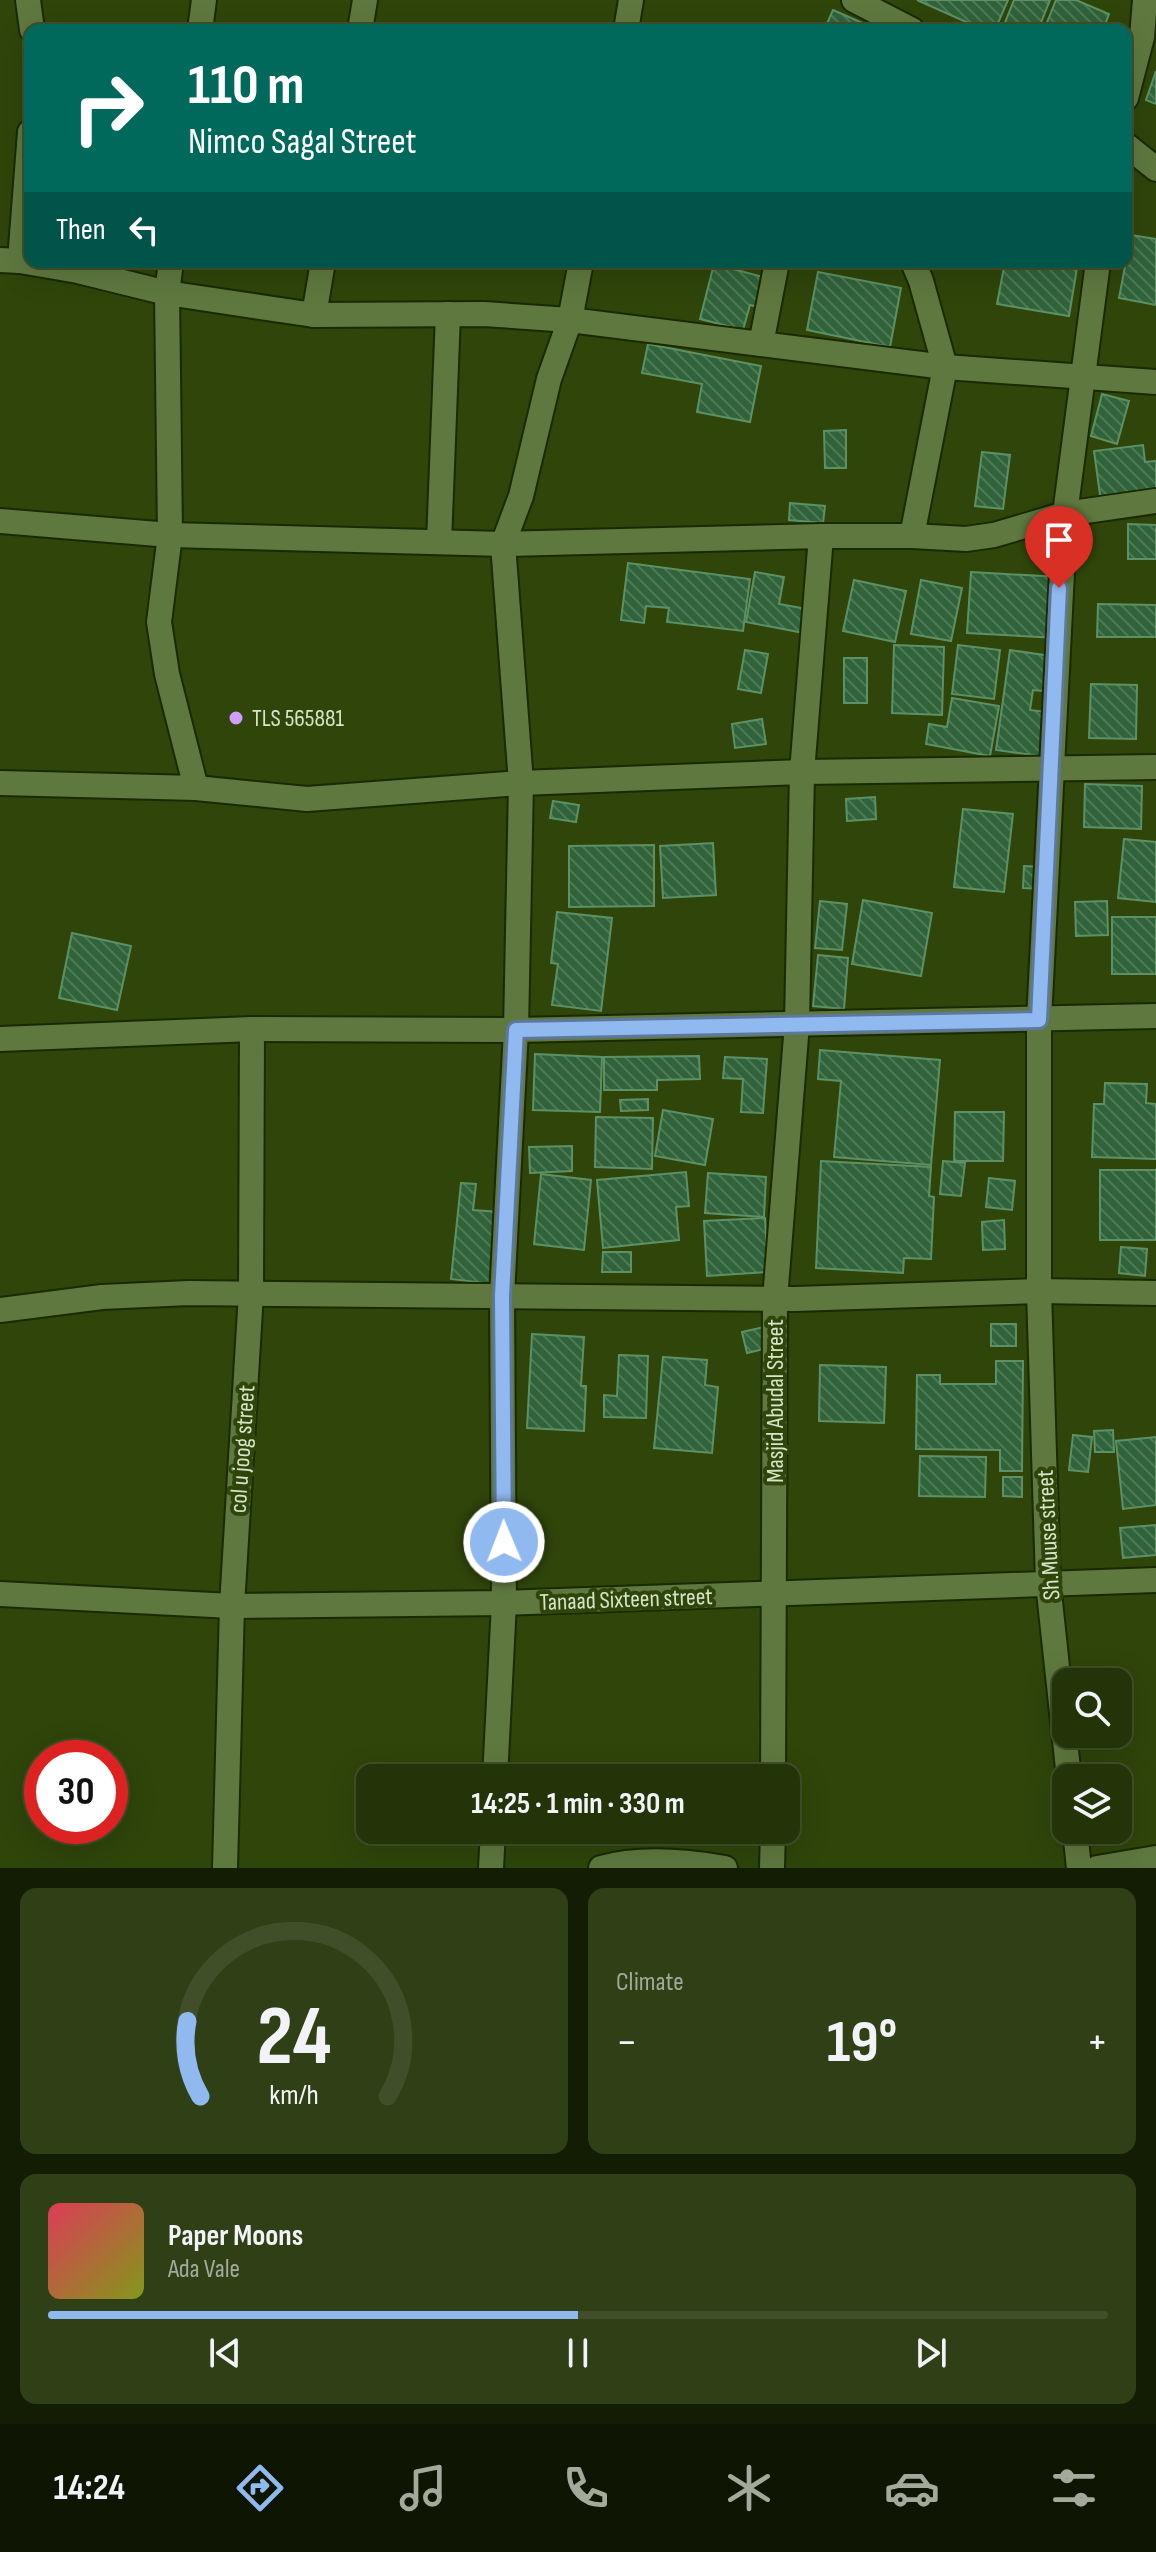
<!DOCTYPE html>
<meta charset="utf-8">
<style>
:root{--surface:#233408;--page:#2f3f16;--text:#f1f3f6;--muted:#a3aa9c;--line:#404f29;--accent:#90b9f0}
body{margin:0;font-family:"Sofia Sans Condensed",sans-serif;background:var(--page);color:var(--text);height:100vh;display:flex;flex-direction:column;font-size:30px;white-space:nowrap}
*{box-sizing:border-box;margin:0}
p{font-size:26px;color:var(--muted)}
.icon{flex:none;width:44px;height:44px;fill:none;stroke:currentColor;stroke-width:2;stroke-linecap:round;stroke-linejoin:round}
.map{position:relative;height:1868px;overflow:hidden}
.sheet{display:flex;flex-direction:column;gap:20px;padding:20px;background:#131d04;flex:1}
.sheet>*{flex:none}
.banner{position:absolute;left:24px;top:24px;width:1108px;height:244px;border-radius:16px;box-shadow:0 8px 32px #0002,0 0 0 2px var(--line);background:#00695c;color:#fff;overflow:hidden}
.fabs{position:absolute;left:1052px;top:1668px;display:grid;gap:16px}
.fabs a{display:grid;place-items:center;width:80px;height:80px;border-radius:16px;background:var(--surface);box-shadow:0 8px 32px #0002,0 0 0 2px var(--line);font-size:40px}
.speed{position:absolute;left:24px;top:1740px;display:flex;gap:16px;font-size:40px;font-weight:700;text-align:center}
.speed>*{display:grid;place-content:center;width:104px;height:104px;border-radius:50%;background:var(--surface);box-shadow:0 8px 32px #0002,0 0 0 2px var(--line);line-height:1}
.speed .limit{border:12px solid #d22;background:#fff;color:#111}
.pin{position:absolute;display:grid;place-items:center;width:68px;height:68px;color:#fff;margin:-82px -34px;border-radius:50% 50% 50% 0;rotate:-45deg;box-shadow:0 0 8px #0007}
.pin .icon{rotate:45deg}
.me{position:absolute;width:88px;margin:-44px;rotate:359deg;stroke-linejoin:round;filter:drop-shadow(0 0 6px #0008)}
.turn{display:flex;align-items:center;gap:28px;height:168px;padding:0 32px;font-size:36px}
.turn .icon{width:104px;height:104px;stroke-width:2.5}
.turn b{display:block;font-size:56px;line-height:68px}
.then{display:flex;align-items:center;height:76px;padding:0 32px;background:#0003;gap:16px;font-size:30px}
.big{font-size:60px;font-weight:700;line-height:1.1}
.sheet .widget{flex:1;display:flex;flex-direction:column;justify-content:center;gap:12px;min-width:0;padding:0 28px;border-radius:16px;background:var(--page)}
.sheet .dial{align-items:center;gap:0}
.dial svg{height:208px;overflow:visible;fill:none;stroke:var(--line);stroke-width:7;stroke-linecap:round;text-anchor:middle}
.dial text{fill:var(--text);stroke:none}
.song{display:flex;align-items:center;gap:24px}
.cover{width:96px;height:96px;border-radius:12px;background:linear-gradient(135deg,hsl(350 70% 55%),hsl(70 70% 35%))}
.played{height:8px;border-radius:4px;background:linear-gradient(90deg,var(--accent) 50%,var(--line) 50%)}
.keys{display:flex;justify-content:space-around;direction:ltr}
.heat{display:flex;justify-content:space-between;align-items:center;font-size:44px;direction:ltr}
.sheet .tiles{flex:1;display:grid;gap:20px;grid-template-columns:1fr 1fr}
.widget:last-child{grid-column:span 2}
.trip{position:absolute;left:356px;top:1764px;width:444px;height:80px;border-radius:16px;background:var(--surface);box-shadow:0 8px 32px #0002,0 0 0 2px var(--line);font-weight:700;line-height:80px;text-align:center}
.dock{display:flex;height:128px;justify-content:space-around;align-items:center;background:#0e1503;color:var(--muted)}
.dock .icon{width:56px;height:56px}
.dock .active{color:var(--accent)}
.dock b{font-size:36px;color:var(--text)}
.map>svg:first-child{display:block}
</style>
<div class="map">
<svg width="1156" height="1868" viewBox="0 0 1156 1868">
<defs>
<pattern id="building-back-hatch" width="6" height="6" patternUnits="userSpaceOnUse" patternTransform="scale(2)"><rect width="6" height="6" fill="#30633a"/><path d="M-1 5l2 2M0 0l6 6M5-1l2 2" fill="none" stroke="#4d7955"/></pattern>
</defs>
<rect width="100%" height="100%" fill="#2f450a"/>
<g fill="url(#building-back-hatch)" stroke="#5d9165" stroke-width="2">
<path d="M 917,0 L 1008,0 L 995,30 L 984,30 Z"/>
<path d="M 1014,0 L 1050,0 L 1038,30 L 1002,30 Z"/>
<path d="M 1056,0 L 1076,0 L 1109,14 L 1103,30 L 1044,30 Z"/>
<path d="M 833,10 L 867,25 L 865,30 L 824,30 Z"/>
<path d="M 1156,71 L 1156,104 L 1146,100 Z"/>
<path d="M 1131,235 L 1156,239 L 1156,305 L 1119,298 Z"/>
<path d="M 1005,262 L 1078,262 L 1069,316 L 997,304 Z"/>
<path d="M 714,264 L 774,280 L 766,309 L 750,305 L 743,330 L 700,319 Z"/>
<path d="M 818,272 L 901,288 L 890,347 L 807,330 Z"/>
<path d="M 648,344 L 761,366 L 750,422 L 697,412 L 702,384 L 642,373 Z"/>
<path d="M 1102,394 L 1129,401 L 1117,444 L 1091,436 Z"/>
<path d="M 846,430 L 846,468 L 825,468 L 824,431 Z"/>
<path d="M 1143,445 L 1145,462 L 1156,461 L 1156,495 L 1101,502 L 1094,451 Z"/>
<path d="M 982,452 L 1010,455 L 1003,509 L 975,506 Z"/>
<path d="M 790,503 L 825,506 L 823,523 L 789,520 Z"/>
<path d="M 1128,524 L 1156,525 L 1156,559 L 1128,559 Z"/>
<path d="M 628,563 L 750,579 L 743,631 L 667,622 L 669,608 L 646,606 L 644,623 L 621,620 Z"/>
<path d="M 755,572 L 784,577 L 779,604 L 813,610 L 809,634 L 746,622 Z"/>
<path d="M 971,572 L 1060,577 L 1057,638 L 967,633 Z"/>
<path d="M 854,580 L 906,591 L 895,642 L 843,631 Z"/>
<path d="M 921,580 L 962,588 L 951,641 L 911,634 Z"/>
<path d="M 1098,604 L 1156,605 L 1156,637 L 1097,637 Z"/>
<path d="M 894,645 L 944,647 L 942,715 L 892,713 Z"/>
<path d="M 958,645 L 1000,650 L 994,699 L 952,694 Z"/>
<path d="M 745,650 L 768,654 L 761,693 L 738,689 Z"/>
<path d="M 1010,650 L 1058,657 L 1054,692 L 1033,690 L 1030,710 L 1054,713 L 1048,757 L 996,750 Z"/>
<rect x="844" y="658" width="23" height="45"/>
<path d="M 1091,684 L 1137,685 L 1136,739 L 1089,738 Z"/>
<path d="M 952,698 L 999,706 L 990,756 L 926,744 L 929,724 L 947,727 Z"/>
<path d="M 762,719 L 766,744 L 735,748 L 732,724 Z"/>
<path d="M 1085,784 L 1142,786 L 1141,829 L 1084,827 Z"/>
<path d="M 875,797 L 876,819 L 847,821 L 846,799 Z"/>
<path d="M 553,801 L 579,805 L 576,822 L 550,818 Z"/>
<path d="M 963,809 L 1013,814 L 1004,892 L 954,887 Z"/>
<path d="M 1124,839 L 1156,842 L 1156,902 L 1118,898 Z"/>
<path d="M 713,843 L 716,895 L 663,898 L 660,846 Z"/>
<path d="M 654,845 L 654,906 L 569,907 L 569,846 Z"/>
<path d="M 1024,866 L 1043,867 L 1041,889 L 1023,888 Z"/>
<path d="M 863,900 L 932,913 L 921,976 L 852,964 Z"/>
<path d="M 820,901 L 847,904 L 842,950 L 815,948 Z"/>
<path d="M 1107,901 L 1108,935 L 1076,936 L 1075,902 Z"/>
<path d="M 557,912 L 612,918 L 601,1011 L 552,1005 L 558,964 L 551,963 Z"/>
<rect x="1112" y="917" width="44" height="57"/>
<path d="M 72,933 L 131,946 L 117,1010 L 59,998 Z"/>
<path d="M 818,955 L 848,958 L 844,1009 L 813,1006 Z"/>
<path d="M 820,1050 L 940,1060 L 931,1165 L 834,1157 L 841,1081 L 818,1079 Z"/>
<path d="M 535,1054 L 602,1057 L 600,1112 L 533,1110 Z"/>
<path d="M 699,1056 L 700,1079 L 657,1080 L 657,1090 L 604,1090 L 604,1057 Z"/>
<path d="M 725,1057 L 767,1059 L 763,1113 L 741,1112 L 743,1079 L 723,1078 Z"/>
<path d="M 1105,1083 L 1147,1084 L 1146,1103 L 1156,1104 L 1156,1159 L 1092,1157 L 1094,1104 L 1104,1104 Z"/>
<path d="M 648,1099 L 648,1110 L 621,1111 L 620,1100 Z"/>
<path d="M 663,1110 L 713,1119 L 705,1165 L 655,1156 Z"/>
<path d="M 955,1112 L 1004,1112 L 1003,1161 L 954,1161 Z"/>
<path d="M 596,1117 L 653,1118 L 652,1169 L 595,1167 Z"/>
<path d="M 572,1146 L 572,1171 L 530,1173 L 529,1147 Z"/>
<path d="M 821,1161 L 931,1167 L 929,1196 L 934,1197 L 931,1259 L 904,1258 L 903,1273 L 816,1268 Z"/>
<path d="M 943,1161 L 965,1163 L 961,1196 L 940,1194 Z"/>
<rect x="1100" y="1170" width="56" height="70"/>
<path d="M 686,1172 L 689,1206 L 676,1207 L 679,1240 L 603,1248 L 597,1180 Z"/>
<path d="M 708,1173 L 766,1177 L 764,1217 L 705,1213 Z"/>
<path d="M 541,1174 L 591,1180 L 584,1250 L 534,1244 Z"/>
<path d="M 989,1178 L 1015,1181 L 1012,1210 L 986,1207 Z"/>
<path d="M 461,1183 L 476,1184 L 473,1210 L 499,1212 L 492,1284 L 451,1279 Z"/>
<path d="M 765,1218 L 768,1272 L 707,1276 L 704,1221 Z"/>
<path d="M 1004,1220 L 1005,1249 L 983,1250 L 982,1222 Z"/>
<path d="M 1121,1247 L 1147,1249 L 1145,1276 L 1119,1273 Z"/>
<path d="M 603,1252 L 631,1252 L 631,1272 L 602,1272 Z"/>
<rect x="991" y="1324" width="25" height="22"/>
<path d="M 768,1326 L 773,1347 L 747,1353 L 742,1332 Z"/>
<path d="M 532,1334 L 584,1337 L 581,1386 L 586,1386 L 584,1431 L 527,1428 Z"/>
<path d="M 619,1355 L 648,1356 L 646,1418 L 604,1417 L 604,1395 L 617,1396 Z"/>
<path d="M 663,1357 L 707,1360 L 705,1385 L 718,1387 L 712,1453 L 654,1448 Z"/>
<path d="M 996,1361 L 1023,1361 L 1022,1471 L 1000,1471 L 1000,1450 L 916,1449 L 917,1375 L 940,1375 L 940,1384 L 996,1384 Z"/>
<path d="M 820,1365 L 886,1367 L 884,1423 L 819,1421 Z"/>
<path d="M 1113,1430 L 1114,1452 L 1095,1452 L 1094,1431 Z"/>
<path d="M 1073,1435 L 1092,1437 L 1088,1472 L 1069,1470 Z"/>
<path d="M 1156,1437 L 1156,1505 L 1123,1509 L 1116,1441 Z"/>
<path d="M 920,1456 L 986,1457 L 985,1497 L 919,1496 Z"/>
<path d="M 1003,1477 L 1022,1477 L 1022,1497 L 1003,1496 Z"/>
<path d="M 1156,1525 L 1156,1555 L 1123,1558 L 1120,1528 Z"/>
</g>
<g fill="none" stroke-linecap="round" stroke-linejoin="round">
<g stroke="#1a2a00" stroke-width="28">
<g id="street">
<path d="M 28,0 L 32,30"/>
<path d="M 854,0 L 912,30"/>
<path d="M 200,30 L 204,0"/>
<path d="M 360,30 L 365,0"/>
<path d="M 626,30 L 631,0"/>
<path d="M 1126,98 L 1142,37 L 1145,0"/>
<path d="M 1126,145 L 1156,169"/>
<path d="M 0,260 L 20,261 L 78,271 L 167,293 L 314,315 L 484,314 L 570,320 L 945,367 L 1156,382"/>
<path d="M 20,261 L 30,132"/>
<path d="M 171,262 L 167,293 L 170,535 L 159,622 L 167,674 L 196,788"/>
<path d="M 314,315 L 323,262"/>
<path d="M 761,344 L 777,262"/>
<path d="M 0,521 L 170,535 L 503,544 L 821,536 L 912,536 L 966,539 L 994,535 L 1065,514 L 1156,501"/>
<path d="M 912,536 L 945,367 L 921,281 L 913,262"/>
<path d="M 439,542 L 448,314"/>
<path d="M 0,783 L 196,788 L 307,799 L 521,783 L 802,772 L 1156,767"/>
<path d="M 0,1039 L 252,1029 L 516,1030 L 1156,1016"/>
<path d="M 0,1310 L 102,1297 L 189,1293 L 795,1299 L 1039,1291 L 1156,1293"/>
<path d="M 495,1778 L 504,1603 L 502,1296 L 516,1030 L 521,783 L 503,544 L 521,496 L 549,379 L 570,320 L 581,262"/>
<path d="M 773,1778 L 775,1299 L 797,1024 L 802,772 L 821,536"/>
<path d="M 1069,1778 L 1048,1583 L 1039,1291 L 1039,1020 L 1065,514 L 1098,262"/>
<path d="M 1075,1830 L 1079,1868"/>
<path d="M 225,1868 L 232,1606 L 251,1293 L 252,1029"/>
<path d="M 491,1868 L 493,1830"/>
<path d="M 601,1868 C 640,1857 685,1861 725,1868"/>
<path d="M 772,1868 L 773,1830"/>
<path d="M 1097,1868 L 1156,1858"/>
</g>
</g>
<g stroke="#1a2a00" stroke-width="28">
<path id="secondary" d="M 0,1594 L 232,1606 L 504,1603 L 1156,1580"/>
</g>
<use href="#street" stroke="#5f783f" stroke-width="24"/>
<use href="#secondary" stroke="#5f783f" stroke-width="24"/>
</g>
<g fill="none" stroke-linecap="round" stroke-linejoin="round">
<g stroke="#5e789c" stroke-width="20">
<path id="route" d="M 504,1542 L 502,1296 L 516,1030 L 1039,1020 L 1059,588"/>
</g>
<use href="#route" stroke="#90b9f0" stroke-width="14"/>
</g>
<circle fill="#d19dfe" stroke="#2f450a" stroke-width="3" cx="236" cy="718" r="8"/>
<g text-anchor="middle" stroke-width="8" stroke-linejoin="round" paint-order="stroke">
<g font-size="24" fill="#d6e5c7" stroke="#2f450a" text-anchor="start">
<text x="252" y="726">TLS 565881</text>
</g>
<g font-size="24" fill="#d6e5c7" stroke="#2f450a">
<text transform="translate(775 1401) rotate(-90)" y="8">Masjid Abudal Street</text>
<text transform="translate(242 1449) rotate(-86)" y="8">col u joog street</text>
<text transform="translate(1048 1535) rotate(-93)" y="8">Sh.Muuse street</text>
<text transform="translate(626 1599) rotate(-2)" y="8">Tanaad Sixteen street</text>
</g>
</g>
</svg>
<div class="fabs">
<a><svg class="icon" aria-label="search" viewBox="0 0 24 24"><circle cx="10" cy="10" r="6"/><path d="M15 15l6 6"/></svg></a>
<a><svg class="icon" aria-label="layers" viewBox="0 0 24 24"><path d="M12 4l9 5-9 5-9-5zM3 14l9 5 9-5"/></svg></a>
</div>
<div class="speed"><div class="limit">30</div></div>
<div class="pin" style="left:1059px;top:588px;background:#d93025"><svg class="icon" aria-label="arrive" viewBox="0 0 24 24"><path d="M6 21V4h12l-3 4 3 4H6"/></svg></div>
<svg class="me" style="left:504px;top:1542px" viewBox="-20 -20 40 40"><circle r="17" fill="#90b9f0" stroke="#fff" stroke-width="3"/><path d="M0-11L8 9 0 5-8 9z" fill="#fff"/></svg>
<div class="trip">14:25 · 1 min · 330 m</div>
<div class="banner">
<div class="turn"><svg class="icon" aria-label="right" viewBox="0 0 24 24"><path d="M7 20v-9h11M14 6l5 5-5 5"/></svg><div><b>110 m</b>Nimco Sagal Street</div></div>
<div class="then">Then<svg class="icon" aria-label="left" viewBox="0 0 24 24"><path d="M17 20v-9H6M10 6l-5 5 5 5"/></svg></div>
</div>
</div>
<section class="sheet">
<div class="tiles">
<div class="widget dial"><svg viewBox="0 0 100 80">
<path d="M14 69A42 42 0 1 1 86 69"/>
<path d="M14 69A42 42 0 0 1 9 40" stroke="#90b9f0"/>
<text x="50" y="56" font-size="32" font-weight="700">24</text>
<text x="50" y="72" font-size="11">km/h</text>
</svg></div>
<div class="widget"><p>Climate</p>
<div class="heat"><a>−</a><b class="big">19°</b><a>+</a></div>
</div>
<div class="widget">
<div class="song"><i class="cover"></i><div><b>Paper Moons</b><p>Ada Vale</p></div></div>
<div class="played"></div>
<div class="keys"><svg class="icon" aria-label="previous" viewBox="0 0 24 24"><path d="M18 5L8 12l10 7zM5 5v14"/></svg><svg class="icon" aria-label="pause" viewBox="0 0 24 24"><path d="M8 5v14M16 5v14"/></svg><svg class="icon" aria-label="next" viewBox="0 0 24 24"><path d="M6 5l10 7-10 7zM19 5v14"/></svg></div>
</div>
</div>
</section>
<nav class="dock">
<b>14:24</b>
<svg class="icon active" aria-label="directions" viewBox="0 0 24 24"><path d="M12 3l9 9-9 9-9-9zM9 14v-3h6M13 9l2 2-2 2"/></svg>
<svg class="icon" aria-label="music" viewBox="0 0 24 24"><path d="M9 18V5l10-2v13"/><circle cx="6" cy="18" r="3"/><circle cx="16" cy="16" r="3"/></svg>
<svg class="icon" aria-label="phone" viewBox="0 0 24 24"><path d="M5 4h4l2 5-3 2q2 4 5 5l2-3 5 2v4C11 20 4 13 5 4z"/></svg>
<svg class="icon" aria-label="climate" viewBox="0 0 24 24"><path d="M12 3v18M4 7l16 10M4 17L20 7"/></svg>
<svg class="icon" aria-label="car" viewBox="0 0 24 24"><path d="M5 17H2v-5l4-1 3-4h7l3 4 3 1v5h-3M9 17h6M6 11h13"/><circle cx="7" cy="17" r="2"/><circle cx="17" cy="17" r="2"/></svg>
<svg class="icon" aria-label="filters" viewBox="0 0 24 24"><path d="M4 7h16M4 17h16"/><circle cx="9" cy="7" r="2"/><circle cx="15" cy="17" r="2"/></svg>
</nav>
